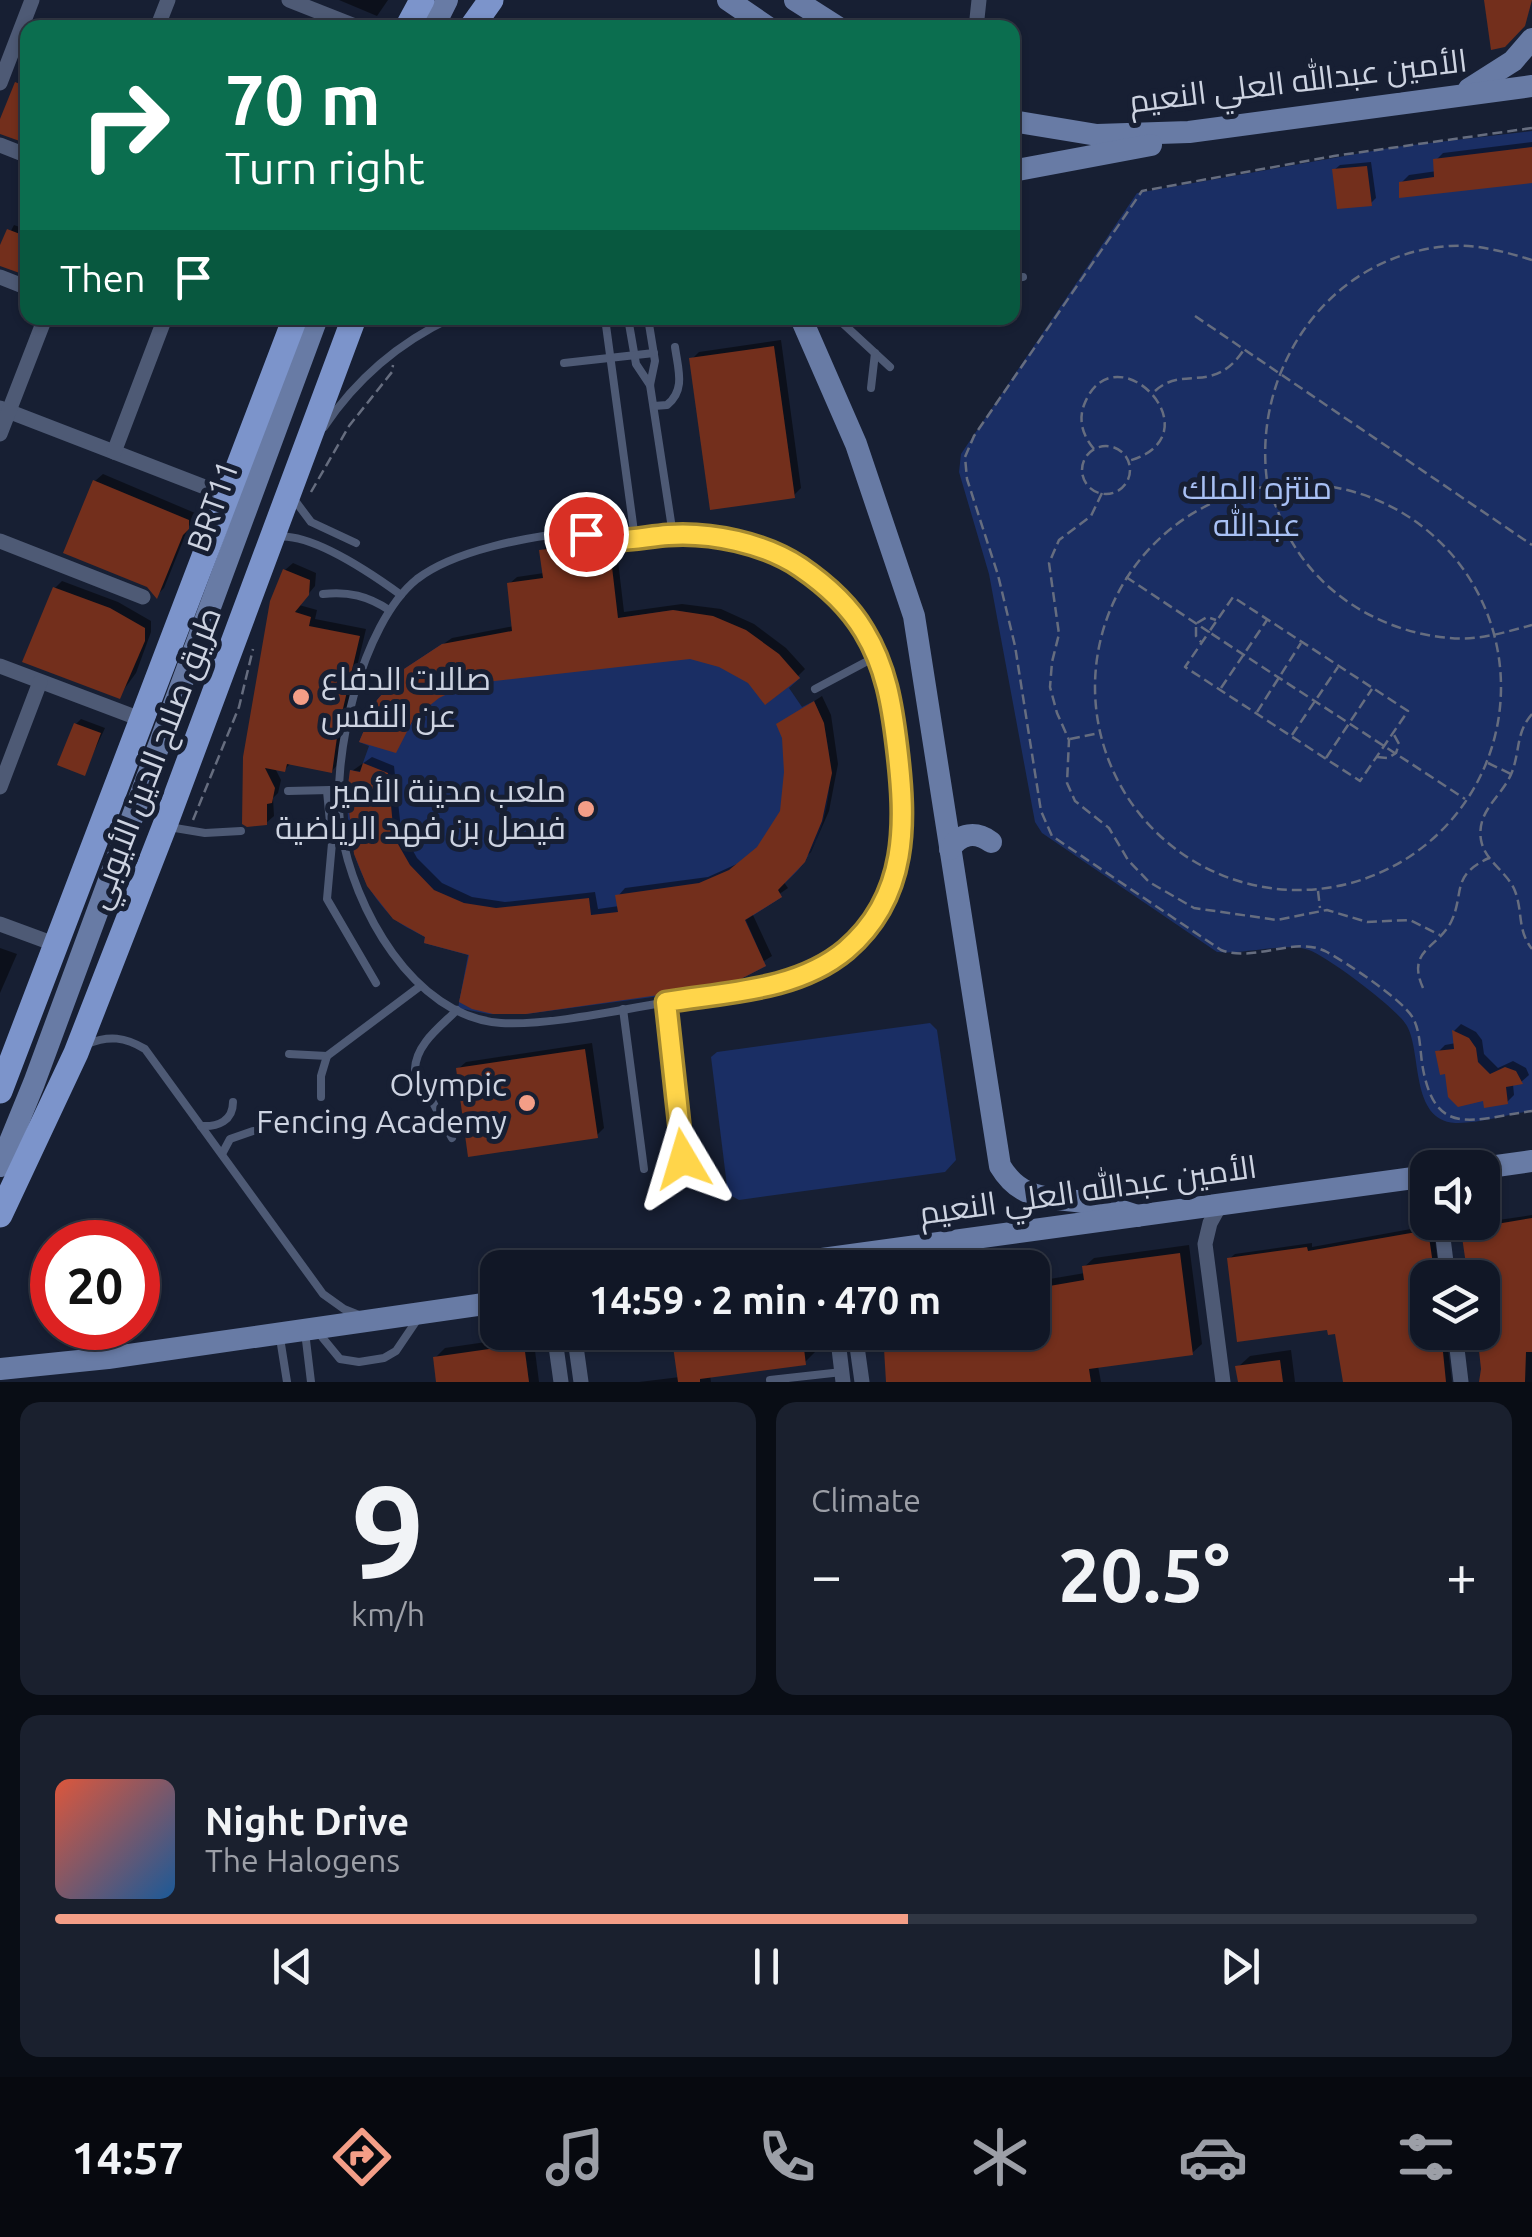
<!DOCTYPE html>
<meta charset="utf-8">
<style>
:root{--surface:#111726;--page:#1a202e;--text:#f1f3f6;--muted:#9c9fa7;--line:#303643;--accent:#f49e87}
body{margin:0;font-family:Ubuntu,Cairo,sans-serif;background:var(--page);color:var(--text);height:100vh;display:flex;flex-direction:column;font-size:38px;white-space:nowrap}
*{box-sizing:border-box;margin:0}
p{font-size:32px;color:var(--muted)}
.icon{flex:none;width:55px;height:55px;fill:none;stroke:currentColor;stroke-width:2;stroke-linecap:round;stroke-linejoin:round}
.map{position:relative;height:1382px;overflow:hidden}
.side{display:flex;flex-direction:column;gap:20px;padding:20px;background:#090d15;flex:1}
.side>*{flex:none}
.guide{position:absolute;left:20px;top:20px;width:1000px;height:305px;border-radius:20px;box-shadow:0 2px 8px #0004,0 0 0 2px var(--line);background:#0b6e4f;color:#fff;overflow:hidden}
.fabs{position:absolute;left:1410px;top:1150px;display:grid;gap:20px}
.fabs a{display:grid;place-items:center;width:90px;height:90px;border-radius:20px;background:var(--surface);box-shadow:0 2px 8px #0004,0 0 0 2px var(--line);font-size:50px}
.speed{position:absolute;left:30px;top:1220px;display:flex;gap:20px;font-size:50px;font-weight:700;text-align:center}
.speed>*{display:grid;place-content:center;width:130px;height:130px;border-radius:50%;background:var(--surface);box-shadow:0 2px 8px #0004,0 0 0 2px var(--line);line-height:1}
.speed .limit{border:15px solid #d22;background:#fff;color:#111}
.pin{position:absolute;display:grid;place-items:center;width:85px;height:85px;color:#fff;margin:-42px;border:5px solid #fff;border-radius:50%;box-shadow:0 2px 10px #0007}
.me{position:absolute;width:110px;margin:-55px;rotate:353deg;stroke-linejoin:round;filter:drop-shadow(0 0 8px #0008)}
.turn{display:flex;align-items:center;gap:35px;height:210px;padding:0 40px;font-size:45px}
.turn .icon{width:130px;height:130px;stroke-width:2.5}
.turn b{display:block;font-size:70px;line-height:85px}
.then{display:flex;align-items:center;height:95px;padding:0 40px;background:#0003;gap:20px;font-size:38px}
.big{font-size:75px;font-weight:700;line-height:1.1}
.side .widget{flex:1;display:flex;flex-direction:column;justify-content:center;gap:15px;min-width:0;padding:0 35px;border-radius:20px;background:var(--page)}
.side .dial{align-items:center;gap:0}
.dial b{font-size:130px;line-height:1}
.song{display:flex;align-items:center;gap:30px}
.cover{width:120px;height:120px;border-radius:15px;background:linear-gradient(135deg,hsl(10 70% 55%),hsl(210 70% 35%))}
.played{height:10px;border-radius:5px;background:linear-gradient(90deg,var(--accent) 60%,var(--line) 60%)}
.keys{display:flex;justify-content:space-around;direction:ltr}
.heat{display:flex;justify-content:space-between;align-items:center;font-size:55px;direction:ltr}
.side .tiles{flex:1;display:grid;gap:20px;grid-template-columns:1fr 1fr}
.widget:last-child{grid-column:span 2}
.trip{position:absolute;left:480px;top:1250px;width:570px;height:100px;border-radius:20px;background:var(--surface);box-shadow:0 2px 8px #0004,0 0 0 2px var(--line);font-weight:700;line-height:100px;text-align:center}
.menu{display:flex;height:160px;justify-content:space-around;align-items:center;background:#07090f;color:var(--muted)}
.menu .icon{width:70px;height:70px}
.menu .active{color:var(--accent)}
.menu b{font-size:45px;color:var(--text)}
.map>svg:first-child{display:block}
</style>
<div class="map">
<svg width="1532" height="1382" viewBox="0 0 1532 1382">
<rect width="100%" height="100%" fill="#171f33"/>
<g fill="#1a2e64">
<path d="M 1532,131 L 1532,1111 C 1508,1114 1479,1124 1455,1123 C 1410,1120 1422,1053 1407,1026 C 1398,1009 1328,957 1309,950 C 1286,942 1244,955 1217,952 L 1042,833 L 1035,822 L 989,574 L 959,472 L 961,454 L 1137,193 L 1395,147 Z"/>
<path d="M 673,610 C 740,620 751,635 800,678 L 789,688 L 802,707 L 814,701 C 838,751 835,814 805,861 C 798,872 786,881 778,890 L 782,897 L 746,920 L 766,966 L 729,985 L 690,992 L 526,1014 L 489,1014 L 458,1008 L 468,955 L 424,943 L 425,937 C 414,931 400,925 391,916 C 352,876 342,824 350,770 L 360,771 L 369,746 L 359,742 L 377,700 L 404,669 L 442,644 Z"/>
<path d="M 930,1023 L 937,1030 L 956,1160 L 945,1172 L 739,1200 L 728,1194 L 711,1057 L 717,1052 Z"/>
</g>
<g fill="#0007">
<path d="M 339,0 L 388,0 L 377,16 Z"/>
<path d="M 1532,142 L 1532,180 L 1401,183 L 1409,175 L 1437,171 L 1436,160 L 1443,153 Z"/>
<path d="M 1371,162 L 1376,198 L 1371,203 L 1334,170 L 1340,165 Z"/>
<path d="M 14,225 L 28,230 L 28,274 L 0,265 L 0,252 Z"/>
<path d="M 781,340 L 801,488 L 794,495 L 692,359 L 699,352 Z"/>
<path d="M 103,474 L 195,513 L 195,520 L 189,526 L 164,588 L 157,595 L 95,481 Z"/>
<path d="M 580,540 L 583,565 L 618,561 L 624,612 L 682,604 L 721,609 L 754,624 L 786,648 L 805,669 L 798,676 L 750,681 L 720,665 L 690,656 L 467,682 L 437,696 L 419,711 L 395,750 L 406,670 L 452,638 L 514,626 L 509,584 L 517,577 L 544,573 L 542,551 L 549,544 Z"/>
<path d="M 293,563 L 316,573 L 315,586 L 299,605 L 317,610 L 315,619 L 366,629 L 344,721 L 339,763 L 332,771 L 292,762 L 284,770 L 275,768 L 281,780 L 278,793 L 273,798 L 274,816 L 266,823 L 248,824 L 285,570 Z"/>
<path d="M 62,581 L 118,602 L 151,621 L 151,632 L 136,673 L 119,696 L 55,588 Z"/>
<path d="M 822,696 L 831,715 L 838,764 L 829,811 L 811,852 L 783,881 L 788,888 L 752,913 L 772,956 L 729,983 L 472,953 L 428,935 L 357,853 L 349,800 L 352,771 L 372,757 L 394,766 L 401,829 L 417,858 L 442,883 L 472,897 L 505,902 L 595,892 L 598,909 L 619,906 L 618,896 L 625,888 L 708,877 L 739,863 L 761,845 L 783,812 L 787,772 L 785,738 L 779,724 Z"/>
<path d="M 81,719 L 105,728 L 84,773 L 76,724 Z"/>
<path d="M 0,948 L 17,954 L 0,993 Z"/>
<path d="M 1461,1024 L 1476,1032 L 1482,1040 L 1484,1054 L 1498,1068 L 1513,1061 L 1526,1068 L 1529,1075 L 1521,1082 L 1513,1084 L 1514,1095 L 1507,1102 L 1486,1098 L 1447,1071 L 1438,1052 L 1445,1045 L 1456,1043 L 1454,1031 Z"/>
<path d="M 592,1043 L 604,1128 L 597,1135 L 458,1069 L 466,1062 Z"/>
<path d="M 1532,1215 L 1532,1382 L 1483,1382 L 1482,1278 L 1464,1231 L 1471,1224 Z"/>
<path d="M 1433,1225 L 1440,1278 L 1428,1278 L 1428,1332 L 1446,1332 L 1452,1382 L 1345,1382 L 1337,1331 L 1229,1259 L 1235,1254 L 1312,1243 L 1312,1247 Z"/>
<path d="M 1189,1245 L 1202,1344 L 1192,1353 L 1098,1366 L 1101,1382 L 889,1382 L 1032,1332 L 1032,1282 L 1085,1273 L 1084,1267 L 1094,1258 Z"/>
<path d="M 673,1332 L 813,1332 L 815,1352 L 805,1362 L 710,1375 L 711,1382 L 639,1382 L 680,1377 Z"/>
<path d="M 533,1335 L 539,1382 L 439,1382 L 435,1358 L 445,1348 Z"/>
<path d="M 1291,1350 L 1295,1382 L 1240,1382 L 1238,1367 L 1250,1356 Z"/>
</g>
<g fill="#732f1c">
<path d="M 1484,0 L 1532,0 L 1525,26 L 1505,47 L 1491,50 Z"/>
<path d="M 15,82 L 28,87 L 28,144 L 0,134 L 0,119 Z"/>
<path d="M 1532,147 L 1532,183 L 1399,198 L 1399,182 L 1434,177 L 1433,159 Z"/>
<path d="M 1367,166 L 1372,206 L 1337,209 L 1332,169 Z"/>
<path d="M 7,229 L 28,237 L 28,276 L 0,266 L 0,245 Z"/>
<path d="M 774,346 L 795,498 L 710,510 L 689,358 Z"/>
<path d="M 93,480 L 189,520 L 189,529 L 183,535 L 157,599 L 147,587 L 63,553 Z"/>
<path d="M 573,546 L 576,571 L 612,567 L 618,618 L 673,610 L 713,616 L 746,630 L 779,654 L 800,678 L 765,705 L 748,683 L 719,667 L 690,659 L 468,684 L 439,698 L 414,718 L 396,753 L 359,742 L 377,700 L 404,669 L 442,644 L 512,631 L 507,583 L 543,578 L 539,550 Z"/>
<path d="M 283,569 L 310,580 L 309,595 L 295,612 L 311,617 L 309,626 L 360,636 L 338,730 L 332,773 L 287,764 L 285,772 L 265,768 L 275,788 L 272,803 L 267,804 L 267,825 L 247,827 L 242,824 L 243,757 L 270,601 Z"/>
<path d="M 53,587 L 110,608 L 145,628 L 145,641 L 120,699 L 22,662 Z"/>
<path d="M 814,701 L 824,723 L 832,773 L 822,821 L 805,862 L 778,890 L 782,897 L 745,920 L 766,966 L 729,985 L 526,1014 L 493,1014 L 472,1009 L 459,1002 L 469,955 L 424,943 L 425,937 L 393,919 L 367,886 L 354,854 L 347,793 L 350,770 L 360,772 L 363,763 L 388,773 L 394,837 L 410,865 L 434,890 L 464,903 L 496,908 L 589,898 L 591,915 L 618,912 L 615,895 L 699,883 L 729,870 L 757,847 L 780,811 L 784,772 L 782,738 L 776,724 Z"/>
<path d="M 74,723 L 101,733 L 85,776 L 57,765 Z"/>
<path d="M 1452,1030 L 1469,1038 L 1476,1048 L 1478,1062 L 1490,1074 L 1505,1067 L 1516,1071 L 1523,1084 L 1506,1087 L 1508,1104 L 1484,1108 L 1483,1101 L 1458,1107 L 1448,1097 L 1445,1074 L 1440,1075 L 1435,1051 L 1454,1049 Z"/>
<path d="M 585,1049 L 598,1138 L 468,1157 L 456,1068 Z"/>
<path d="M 1532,1218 L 1532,1352 L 1526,1352 L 1525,1382 L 1479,1382 L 1481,1369 L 1477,1332 L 1482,1332 L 1482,1278 L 1468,1278 L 1461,1230 Z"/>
<path d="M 1428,1230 L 1435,1278 L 1428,1278 L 1428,1332 L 1441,1332 L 1446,1382 L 1343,1382 L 1335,1334 L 1328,1335 L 1327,1330 L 1237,1342 L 1227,1258 L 1307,1247 L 1308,1251 Z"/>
<path d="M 1180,1253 L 1193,1355 L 1089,1369 L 1091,1382 L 886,1382 L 883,1332 L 1032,1332 L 1032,1289 L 1084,1280 L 1082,1266 Z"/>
<path d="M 671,1332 L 802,1332 L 806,1365 L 700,1379 L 700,1382 L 678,1382 Z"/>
<path d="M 524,1344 L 529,1382 L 436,1382 L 433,1357 Z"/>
<path d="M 1280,1360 L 1283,1382 L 1238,1382 L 1235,1366 Z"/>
</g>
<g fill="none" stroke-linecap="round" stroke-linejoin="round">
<g stroke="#666d7f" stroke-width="2.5" stroke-dasharray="10 5" stroke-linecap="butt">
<path d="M 1532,128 L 1334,156 L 1142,191 L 974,436 L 965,457 L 967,479 L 998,575 L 1015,646 L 1041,811 L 1052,836 L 1221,950 C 1255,963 1295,935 1327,952 C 1348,964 1401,998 1413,1018 C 1420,1031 1420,1048 1422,1063 C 1434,1140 1472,1119 1532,1111"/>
<path d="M 1532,260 C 1505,252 1478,244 1450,246 C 1331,254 1252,367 1267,481 C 1269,493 1276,505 1280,517 C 1307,587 1376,632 1450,638 C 1477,641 1506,632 1532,625"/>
<path d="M 1195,316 L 1532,545"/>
<path d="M 1155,391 C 1183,365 1213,395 1243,351"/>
<circle cx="1106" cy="470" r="24"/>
<path d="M 1094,449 C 1083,436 1078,421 1084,405 C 1114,326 1220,436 1128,461"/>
<circle cx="1298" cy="687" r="203"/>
<path d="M 311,492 L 349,426 L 392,372 L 393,365"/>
<path d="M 1102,493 L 1091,516 L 1059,540 L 1049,563 L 1059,634 L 1052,662 L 1050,687 L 1057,713 L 1069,740 L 1067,783 L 1075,801 L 1109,828 L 1128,860 L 1149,882 L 1194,908 L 1277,920 L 1327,910 L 1367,922 L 1410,920 L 1440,935"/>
<path d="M 1126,577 L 1209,632 L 1185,667 L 1360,781 L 1408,711 L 1233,597 L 1209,632 C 1294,688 1380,743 1465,799"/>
<path d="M 1197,623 L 1207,617 L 1216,620"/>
<path d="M 1196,627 L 1196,636 L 1201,642"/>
<path d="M 1221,688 L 1267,620"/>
<path d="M 1257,712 L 1301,643"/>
<path d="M 1532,714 C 1516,732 1520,751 1512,772 C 1503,796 1476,810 1481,840 C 1485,862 1507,871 1515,891 C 1523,912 1517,930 1532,949"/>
<path d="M 1292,735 L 1338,667"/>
<path d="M 1070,739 L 1100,733"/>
<path d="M 1377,757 L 1388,758 L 1396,753 L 1399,744 L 1393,733"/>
<path d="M 1326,758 L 1372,689"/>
<path d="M 1488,763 L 1511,774"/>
<path d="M 193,820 L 239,707 L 253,649"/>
<path d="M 1318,891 L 1320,908"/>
<path d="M 1423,988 C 1406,950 1437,949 1451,922 C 1465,893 1450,876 1489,858"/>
</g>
<g stroke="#4e5a75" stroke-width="8">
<path d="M 1012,278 L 1023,277"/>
<path d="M 605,318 L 635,539"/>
<path d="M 628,318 L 636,364 L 650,385"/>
<path d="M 648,318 L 655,361 L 650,385 L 673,535"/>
<path d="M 837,318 L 890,367"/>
<path d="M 564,363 L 654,353"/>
<path d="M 871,388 L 875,353"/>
<path d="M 654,406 L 667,405 C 686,390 678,369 675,347"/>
<path d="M 324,427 C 357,378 398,343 451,318"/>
<path d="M 293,498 L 311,522 L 356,543"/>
<path d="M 574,532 C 585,533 595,540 607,541 C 626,543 648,537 667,535 C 700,533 739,539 769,551 C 807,567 840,594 862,627 C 885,662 891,702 896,742 C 906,819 910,895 845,950 C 830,963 812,973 792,979 C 755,992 712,995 673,1001 C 624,1009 549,1026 501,1023 C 413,1017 353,907 341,829 C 330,760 361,624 417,579 C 455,550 527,537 574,532 Z"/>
<path d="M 276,537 C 311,532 372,574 401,595"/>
<path d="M 323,594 C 348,591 368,596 389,610"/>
<path d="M 815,689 L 877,656"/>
<path d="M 288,791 L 330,790"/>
<path d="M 327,791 L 332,843 L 327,899 L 376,983"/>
<path d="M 169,827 L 205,833 L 241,831"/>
<path d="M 666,1002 L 683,1159"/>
<path d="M 623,1009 L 644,1169"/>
<path d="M 87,1044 C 109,1035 125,1037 145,1049 L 323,1294 L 344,1309 L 359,1315"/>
<path d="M 289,1054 L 327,1056"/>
<path d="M 321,1097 L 321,1076 L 327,1056 L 419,987"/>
<path d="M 201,1126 C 218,1127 233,1121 233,1102"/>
<path d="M 452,1138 L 415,1069 C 416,1044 440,1027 457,1010"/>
<path d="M 222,1154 L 230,1139 L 253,1131"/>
<path d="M 317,1331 L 340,1359 L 359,1362 L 384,1358 L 396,1351 L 419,1317"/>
<path d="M 305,1332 L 311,1382"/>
<path d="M 280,1338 L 287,1382"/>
<path d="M 770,1380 L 842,1372"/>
</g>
<g stroke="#4e5a75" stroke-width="15">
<path d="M 289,0 L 360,28"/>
<path d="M 157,28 L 168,0"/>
<path d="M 976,28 L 979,0"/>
<path d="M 0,83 L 32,0"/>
<path d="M 0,145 L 28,156"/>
<path d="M 0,277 L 28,288"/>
<path d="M 0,408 L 228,496"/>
<path d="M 0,434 L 45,318"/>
<path d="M 114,452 L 165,318"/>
<path d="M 0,541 L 143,597"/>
<path d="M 0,666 L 143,720"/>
<path d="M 0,787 L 40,682"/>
<path d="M 0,924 L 57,945"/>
<path d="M 1220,1205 L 1210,1223 L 1205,1244 L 1223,1382"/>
<path d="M 1441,1222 L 1448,1278"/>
<path d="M 554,1332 L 561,1382"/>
<path d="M 574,1332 L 581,1382"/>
<path d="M 837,1332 L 843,1382"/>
<path d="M 855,1332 L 862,1382"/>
<path d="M 1455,1332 L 1461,1382"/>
</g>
<g stroke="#687ba5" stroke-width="22">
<path d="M 728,0 L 769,28"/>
<path d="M 795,0 L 839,28"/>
<path d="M 433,28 L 447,0"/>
<path d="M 1469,89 L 1513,61 L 1532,39"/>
<path d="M 1012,121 L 1097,135 L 1189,132 L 1532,86"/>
<path d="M 1012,171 L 1151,145"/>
<path d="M 801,318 L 856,444 L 914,616 L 1000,1166 C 1021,1201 1048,1197 1083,1202 C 1102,1204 1119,1210 1137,1216"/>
<path d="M 950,849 C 960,833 976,831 991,842"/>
<path d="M 0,1166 L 34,1083 L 317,318"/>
<path d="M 1482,1168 L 1532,1161"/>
<path d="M 756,1268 L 1428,1176"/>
<path d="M 0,1369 L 108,1358 L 498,1302"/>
</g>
<g stroke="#7c94cb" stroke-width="25">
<path d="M 407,28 L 422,0"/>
<path d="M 471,28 L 491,0"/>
<path d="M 0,1091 L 295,318"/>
<path d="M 0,1215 L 76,1053 L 165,825 L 354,318"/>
</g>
</g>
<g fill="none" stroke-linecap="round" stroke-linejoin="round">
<g stroke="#a68a30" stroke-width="25">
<path id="route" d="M 586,534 C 613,546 640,537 668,535 C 711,532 764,543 800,567 C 825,584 848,604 864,631 C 886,667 892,705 897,747 C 906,822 909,896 846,950 C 797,991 726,992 666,1002 L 683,1159"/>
</g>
<use href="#route" stroke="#ffd54a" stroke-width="18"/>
</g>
<g fill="#f49e87" stroke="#171f33" stroke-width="4">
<circle cx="301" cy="697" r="10"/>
<circle cx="586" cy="809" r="10"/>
<circle cx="527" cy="1103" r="10"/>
</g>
<g text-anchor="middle" stroke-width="10" stroke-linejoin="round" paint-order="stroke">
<g font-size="32" fill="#cdd3e1" stroke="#171f33">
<text transform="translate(1298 81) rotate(-7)" y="11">الأمين عبدالله العلي النعيم</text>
<text transform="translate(213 506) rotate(-70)" y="11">BRT11</text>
<text transform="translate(154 758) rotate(-69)" y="11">طريق صلاح الدين الأيوبي</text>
<text transform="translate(1088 1190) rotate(-8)" y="11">الأمين عبدالله العلي النعيم</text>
</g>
<g font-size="32" fill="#a8c0f4" stroke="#171f33">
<text x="1257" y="499">منتزه الملك<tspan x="1257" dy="37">عبدالله</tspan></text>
</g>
<g font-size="32" fill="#cdd3e1" stroke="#171f33" text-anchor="end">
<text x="321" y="690" text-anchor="start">صالات الدفاع<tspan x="321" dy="37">عن النفس</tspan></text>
<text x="566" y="802">ملعب مدينة الأمير<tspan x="566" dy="37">فيصل بن فهد الرياضية</tspan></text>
<text x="507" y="1096">Olympic<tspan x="507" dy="37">Fencing Academy</tspan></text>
</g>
</g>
</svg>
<div class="fabs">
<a><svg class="icon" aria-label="sound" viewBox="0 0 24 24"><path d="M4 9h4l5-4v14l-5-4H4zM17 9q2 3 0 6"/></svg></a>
<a><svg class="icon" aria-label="layers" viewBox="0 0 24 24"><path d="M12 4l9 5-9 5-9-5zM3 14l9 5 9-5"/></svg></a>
</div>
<div class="speed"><div class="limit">20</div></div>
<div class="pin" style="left:586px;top:534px;background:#d93025"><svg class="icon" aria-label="arrive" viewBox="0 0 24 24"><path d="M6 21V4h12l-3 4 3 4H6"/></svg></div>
<svg class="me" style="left:683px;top:1159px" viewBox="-20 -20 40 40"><path d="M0-17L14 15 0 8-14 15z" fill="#ffd54a" stroke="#fff" stroke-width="4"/></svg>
<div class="trip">14:59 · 2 min · 470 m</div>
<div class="guide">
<div class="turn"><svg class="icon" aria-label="right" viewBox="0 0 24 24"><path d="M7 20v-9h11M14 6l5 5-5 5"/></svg><div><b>70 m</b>Turn right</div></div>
<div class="then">Then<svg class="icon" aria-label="arrive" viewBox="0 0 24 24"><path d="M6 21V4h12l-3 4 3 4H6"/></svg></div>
</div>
</div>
<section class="side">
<div class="tiles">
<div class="widget dial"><b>9</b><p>km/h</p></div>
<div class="widget"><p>Climate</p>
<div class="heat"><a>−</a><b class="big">20.5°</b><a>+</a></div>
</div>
<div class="widget">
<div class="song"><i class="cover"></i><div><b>Night Drive</b><p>The Halogens</p></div></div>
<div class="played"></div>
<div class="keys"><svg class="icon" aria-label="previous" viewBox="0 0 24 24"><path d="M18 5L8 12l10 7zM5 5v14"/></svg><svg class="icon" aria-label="pause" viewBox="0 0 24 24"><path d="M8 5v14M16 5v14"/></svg><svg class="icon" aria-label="next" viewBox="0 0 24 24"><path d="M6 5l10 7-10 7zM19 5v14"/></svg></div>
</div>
</div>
</section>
<nav class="menu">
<b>14:57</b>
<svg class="icon active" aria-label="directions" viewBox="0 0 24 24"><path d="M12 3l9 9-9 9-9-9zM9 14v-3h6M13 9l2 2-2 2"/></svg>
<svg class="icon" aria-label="music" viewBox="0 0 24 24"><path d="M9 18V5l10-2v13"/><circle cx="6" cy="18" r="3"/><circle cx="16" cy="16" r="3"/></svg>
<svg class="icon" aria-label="phone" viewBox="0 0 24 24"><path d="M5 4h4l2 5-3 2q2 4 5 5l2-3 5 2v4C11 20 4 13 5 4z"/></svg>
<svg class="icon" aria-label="climate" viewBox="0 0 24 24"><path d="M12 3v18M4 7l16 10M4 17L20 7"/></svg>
<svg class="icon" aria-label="car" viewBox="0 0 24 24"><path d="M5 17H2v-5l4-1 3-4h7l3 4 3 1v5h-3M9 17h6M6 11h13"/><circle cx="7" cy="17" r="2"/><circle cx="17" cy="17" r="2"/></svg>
<svg class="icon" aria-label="filters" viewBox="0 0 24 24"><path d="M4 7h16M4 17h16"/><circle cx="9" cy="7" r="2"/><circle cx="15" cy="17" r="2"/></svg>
</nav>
